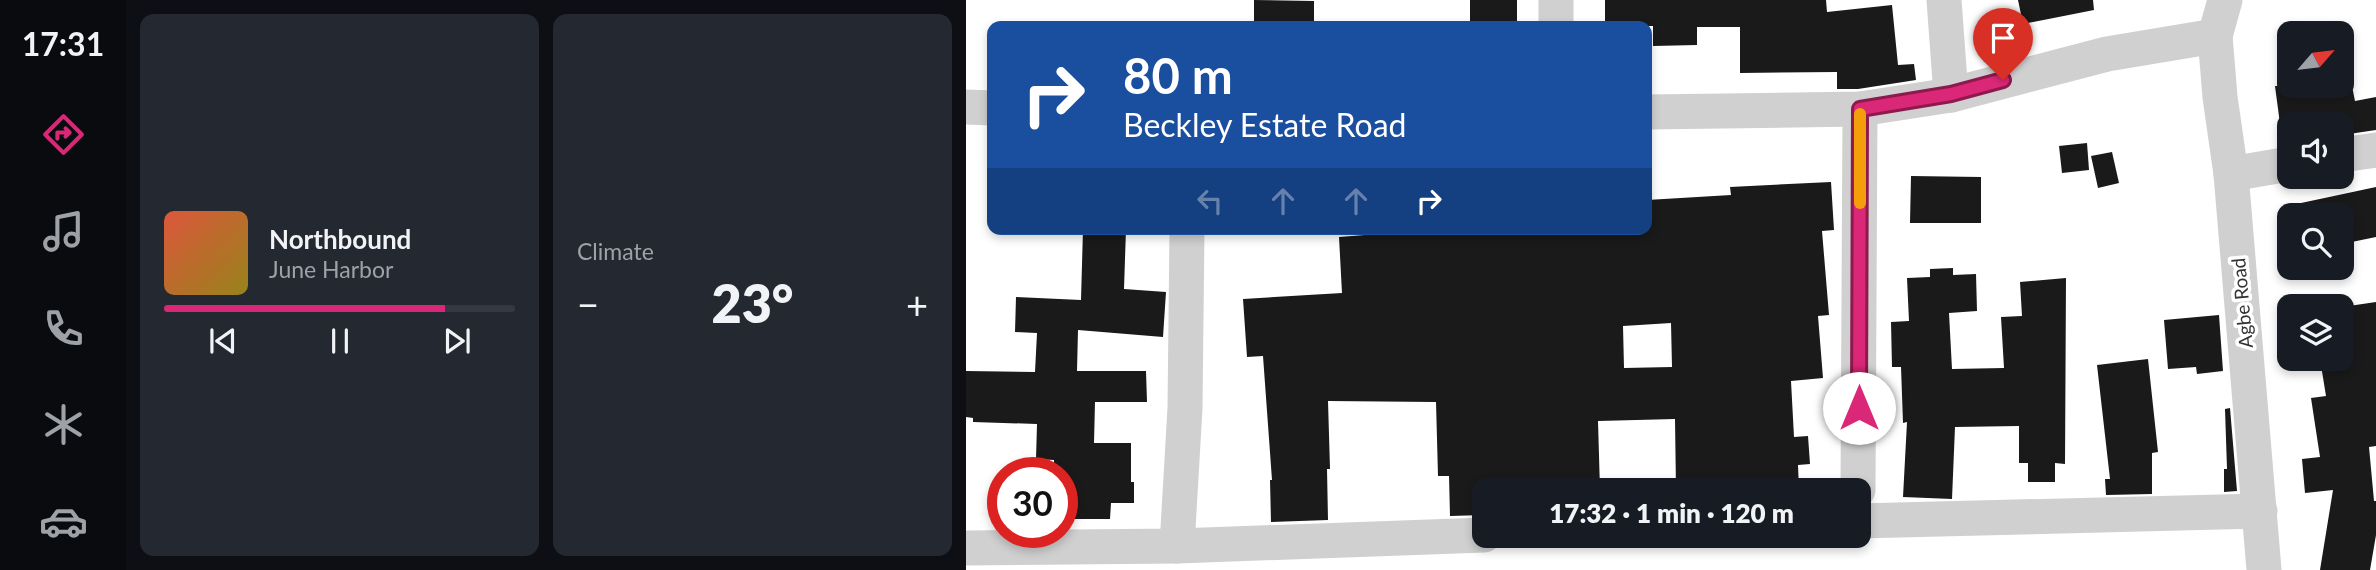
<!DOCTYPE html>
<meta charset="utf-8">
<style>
:root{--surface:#171b24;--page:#242831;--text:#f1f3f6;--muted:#9ea1a6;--line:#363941;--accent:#db2777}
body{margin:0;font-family:Lato,sans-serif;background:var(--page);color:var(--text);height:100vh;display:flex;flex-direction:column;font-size:26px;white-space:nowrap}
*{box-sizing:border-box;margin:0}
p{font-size:23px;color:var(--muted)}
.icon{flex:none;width:38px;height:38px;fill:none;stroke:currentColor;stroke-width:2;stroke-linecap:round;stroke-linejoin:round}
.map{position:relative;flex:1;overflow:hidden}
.details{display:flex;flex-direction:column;gap:14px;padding:14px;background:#0d0f14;width:840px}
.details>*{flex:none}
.guide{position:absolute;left:21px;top:21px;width:665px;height:214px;border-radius:14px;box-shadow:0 4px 10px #0003;background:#1a4fa0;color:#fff;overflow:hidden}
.needle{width:46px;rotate:62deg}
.tools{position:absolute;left:1311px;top:21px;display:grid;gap:14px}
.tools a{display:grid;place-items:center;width:77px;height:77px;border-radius:14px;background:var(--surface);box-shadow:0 4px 10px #0003;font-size:35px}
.speed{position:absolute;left:21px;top:457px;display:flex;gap:14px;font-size:35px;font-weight:700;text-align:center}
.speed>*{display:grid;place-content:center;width:91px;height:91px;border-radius:50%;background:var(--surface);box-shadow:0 4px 10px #0003;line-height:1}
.speed .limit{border:10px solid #d22;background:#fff;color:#111}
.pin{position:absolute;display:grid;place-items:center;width:60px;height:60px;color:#fff;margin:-72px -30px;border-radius:50% 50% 50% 0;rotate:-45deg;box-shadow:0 0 7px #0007}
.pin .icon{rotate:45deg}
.me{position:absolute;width:77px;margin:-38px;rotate:0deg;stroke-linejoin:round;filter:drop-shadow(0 0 5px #0008)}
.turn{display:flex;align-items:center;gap:24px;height:147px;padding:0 21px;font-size:32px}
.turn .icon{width:91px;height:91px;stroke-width:2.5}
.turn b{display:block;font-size:49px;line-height:60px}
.lanes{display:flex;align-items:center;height:66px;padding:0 21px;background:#0003;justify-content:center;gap:35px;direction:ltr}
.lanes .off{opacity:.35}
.big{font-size:52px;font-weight:800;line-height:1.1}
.details .widget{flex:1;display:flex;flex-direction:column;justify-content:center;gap:10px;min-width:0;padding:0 24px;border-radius:14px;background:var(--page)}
.song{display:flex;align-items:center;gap:21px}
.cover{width:84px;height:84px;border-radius:10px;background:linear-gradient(135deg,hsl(10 70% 55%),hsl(50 70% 35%))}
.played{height:7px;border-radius:4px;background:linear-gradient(90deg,var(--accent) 80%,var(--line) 80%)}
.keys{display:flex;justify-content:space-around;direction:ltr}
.heat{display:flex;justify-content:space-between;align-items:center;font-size:38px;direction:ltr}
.details .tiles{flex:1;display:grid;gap:14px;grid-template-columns:repeat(2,1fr)}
.trip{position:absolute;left:506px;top:478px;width:399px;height:70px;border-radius:14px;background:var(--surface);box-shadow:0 4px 10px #0003;font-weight:800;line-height:70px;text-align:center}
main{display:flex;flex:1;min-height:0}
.tabs{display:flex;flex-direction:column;width:126px;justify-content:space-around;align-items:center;background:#090b0e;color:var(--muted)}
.tabs .icon{width:49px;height:49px}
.tabs .current{color:var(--accent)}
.tabs b{font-size:32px;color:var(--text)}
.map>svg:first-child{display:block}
</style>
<main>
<nav class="tabs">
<b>17:31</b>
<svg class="icon current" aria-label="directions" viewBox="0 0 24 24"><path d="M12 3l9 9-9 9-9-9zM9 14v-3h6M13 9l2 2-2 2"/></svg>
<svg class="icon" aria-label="music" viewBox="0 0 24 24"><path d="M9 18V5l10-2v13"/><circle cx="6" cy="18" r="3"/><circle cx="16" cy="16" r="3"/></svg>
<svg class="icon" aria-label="phone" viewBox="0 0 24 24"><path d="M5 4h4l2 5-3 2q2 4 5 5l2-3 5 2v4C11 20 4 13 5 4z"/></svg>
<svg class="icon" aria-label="climate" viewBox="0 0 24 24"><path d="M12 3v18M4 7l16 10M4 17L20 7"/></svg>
<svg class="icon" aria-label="car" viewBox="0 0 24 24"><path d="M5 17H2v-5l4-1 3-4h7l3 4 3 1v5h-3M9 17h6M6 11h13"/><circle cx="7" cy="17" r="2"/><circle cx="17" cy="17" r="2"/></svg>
</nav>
<section class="details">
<div class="tiles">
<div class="widget">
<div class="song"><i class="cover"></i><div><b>Northbound</b><p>June Harbor</p></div></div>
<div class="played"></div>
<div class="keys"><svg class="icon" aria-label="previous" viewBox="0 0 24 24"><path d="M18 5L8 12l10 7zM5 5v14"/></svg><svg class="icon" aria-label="pause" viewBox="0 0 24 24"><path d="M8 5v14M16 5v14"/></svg><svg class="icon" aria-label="next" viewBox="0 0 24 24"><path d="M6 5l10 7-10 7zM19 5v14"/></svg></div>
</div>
<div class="widget"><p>Climate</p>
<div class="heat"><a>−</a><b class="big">23°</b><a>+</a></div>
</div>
</div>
</section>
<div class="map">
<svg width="1410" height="570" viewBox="0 0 1410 570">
<rect width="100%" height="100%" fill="#fff"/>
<g fill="#1a1a1a" fill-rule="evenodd">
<path d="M 288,0 L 348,1 L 348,26 L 288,26 Z"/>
<rect x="504" y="0" width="47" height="26"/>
<path d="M 639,0 L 860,0 L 861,12 L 926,5 L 932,65 L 948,64 L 950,80 L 892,89 L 871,89 L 871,72 L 774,73 L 774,27 L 731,27 L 731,45 L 687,46 L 687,26 L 639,26 Z"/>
<path d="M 1052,0 L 1127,0 L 1128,10 L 1057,24 Z"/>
<path d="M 1054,26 L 1060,52 L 1018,62 L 1012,36 Z"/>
<path d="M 1309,86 L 1386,86 L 1389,101 L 1410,97 L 1410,130 L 1376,135 L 1376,124 L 1314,124 Z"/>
<path d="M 1121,143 L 1123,170 L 1096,173 L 1093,146 Z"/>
<path d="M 1146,152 L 1153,183 L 1132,188 L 1125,156 Z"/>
<path d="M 945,176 L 1015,177 L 1015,223 L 944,223 Z"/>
<path d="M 865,182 L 868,230 L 856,231 L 863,315 L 852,316 L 857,378 L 825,381 L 828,437 L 842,436 L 844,464 L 832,465 L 833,490 L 710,490 L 709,419 L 632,421 L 634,490 L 518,490 L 518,515 L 484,516 L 483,476 L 472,476 L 470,402 L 362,401 L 364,469 L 361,469 L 362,520 L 305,522 L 304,480 L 306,480 L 297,356 L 281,357 L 277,299 L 376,293 L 373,237 L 476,229 L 681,229 L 681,200 L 765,195 L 764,187 ZM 705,323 L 706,367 L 658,368 L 657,326 Z"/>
<path d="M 1410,187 L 1410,237 L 1376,244 L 1376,215 L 1322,215 L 1321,206 Z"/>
<path d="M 117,229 L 160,229 L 158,289 L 200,292 L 197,337 L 112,330 L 111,371 L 180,371 L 181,402 L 129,402 L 128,443 L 165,443 L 165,482 L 168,482 L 168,503 L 145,503 L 144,519 L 96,519 L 96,472 L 88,472 L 88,460 L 70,459 L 71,424 L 7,422 L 7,418 L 0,417 L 0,371 L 69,372 L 71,333 L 49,332 L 50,297 L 115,300 Z"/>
<path d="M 987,268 L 987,275 L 1010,274 L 1011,311 L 983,313 L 986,369 L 1038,368 L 1035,317 L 1056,316 L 1054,282 L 1100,278 L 1099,464 L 1089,463 L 1089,482 L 1062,482 L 1062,463 L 1053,463 L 1053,426 L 989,427 L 986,499 L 937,497 L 941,422 L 937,423 L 935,367 L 926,367 L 925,322 L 943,321 L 941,278 L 964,277 L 964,269 Z"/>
<path d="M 1410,302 L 1410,446 L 1403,447 L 1408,501 L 1410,501 L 1410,535 L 1404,570 L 1354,570 L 1367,490 L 1339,493 L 1336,459 L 1354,457 L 1345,398 L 1360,396 L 1354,359 L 1376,359 L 1376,307 Z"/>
<path d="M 1253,315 L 1257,371 L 1231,374 L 1230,367 L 1202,369 L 1198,320 Z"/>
<path d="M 1182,359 L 1192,452 L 1186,453 L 1186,494 L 1140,495 L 1139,479 L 1144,479 L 1131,365 Z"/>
<path d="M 1264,408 L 1271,491 L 1258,492 L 1258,469 L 1261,469 L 1259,409 Z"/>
</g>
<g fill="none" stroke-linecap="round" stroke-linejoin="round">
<g stroke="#d0d0d0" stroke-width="35">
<path d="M 590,0 L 590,26"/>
<path d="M 978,0 L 985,95"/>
<path d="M 1259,0 L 1249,36 L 1254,97 L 1265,174 L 1298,570"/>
<path d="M 0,107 L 26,108"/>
<path d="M 681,112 L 894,109 L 985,95 L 1141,54 L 1249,36"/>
<path d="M 1376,155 L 1410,150"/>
<path d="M 1265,174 L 1323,164"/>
<path d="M 892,490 L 894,109"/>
<path d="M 892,521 L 1294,511"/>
<path d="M 211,546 L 219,408 L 221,229"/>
<path d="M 0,548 L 211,546 L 518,535"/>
</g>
</g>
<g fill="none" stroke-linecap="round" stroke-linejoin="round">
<g stroke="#8e194d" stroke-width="18">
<path id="route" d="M 893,408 L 894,109 L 985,94 L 1037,80"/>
</g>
<use href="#route" stroke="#db2777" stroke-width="12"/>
<path stroke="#f59e0b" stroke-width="12" d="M 894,203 L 894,114"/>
</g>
<g text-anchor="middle" stroke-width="7" stroke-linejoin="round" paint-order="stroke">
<g font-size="19" fill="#333" stroke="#fff">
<text transform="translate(1276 303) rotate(-95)" y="7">Agbe Road</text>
</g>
</g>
</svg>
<div class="tools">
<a><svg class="needle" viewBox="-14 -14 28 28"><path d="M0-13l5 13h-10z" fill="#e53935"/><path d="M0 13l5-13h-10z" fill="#9ea1a6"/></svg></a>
<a><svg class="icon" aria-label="sound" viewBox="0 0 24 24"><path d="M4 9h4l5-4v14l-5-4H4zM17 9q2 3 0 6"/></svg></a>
<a><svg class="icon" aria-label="search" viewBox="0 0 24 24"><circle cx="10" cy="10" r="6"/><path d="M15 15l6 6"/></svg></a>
<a><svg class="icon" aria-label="layers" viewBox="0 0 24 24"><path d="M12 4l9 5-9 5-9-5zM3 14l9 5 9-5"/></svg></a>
</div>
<div class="speed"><div class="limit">30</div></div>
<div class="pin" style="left:1037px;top:80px;background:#d93025"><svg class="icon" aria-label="arrive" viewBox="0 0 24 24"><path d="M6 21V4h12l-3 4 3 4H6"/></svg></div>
<svg class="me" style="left:893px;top:408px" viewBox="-20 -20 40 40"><circle r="19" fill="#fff"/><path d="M0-13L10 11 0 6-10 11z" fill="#db2777"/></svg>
<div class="trip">17:32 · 1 min · 120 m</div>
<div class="guide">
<div class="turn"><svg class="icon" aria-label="right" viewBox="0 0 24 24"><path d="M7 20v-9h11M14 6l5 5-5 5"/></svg><div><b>80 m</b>Beckley Estate Road</div></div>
<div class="lanes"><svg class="icon off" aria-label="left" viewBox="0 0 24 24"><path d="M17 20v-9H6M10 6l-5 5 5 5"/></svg><svg class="icon off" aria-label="ahead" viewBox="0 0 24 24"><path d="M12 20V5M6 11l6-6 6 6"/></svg><svg class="icon off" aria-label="ahead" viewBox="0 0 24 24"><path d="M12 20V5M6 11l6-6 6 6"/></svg><svg class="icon" aria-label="right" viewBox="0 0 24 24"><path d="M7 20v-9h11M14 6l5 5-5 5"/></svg></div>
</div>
</div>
</main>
